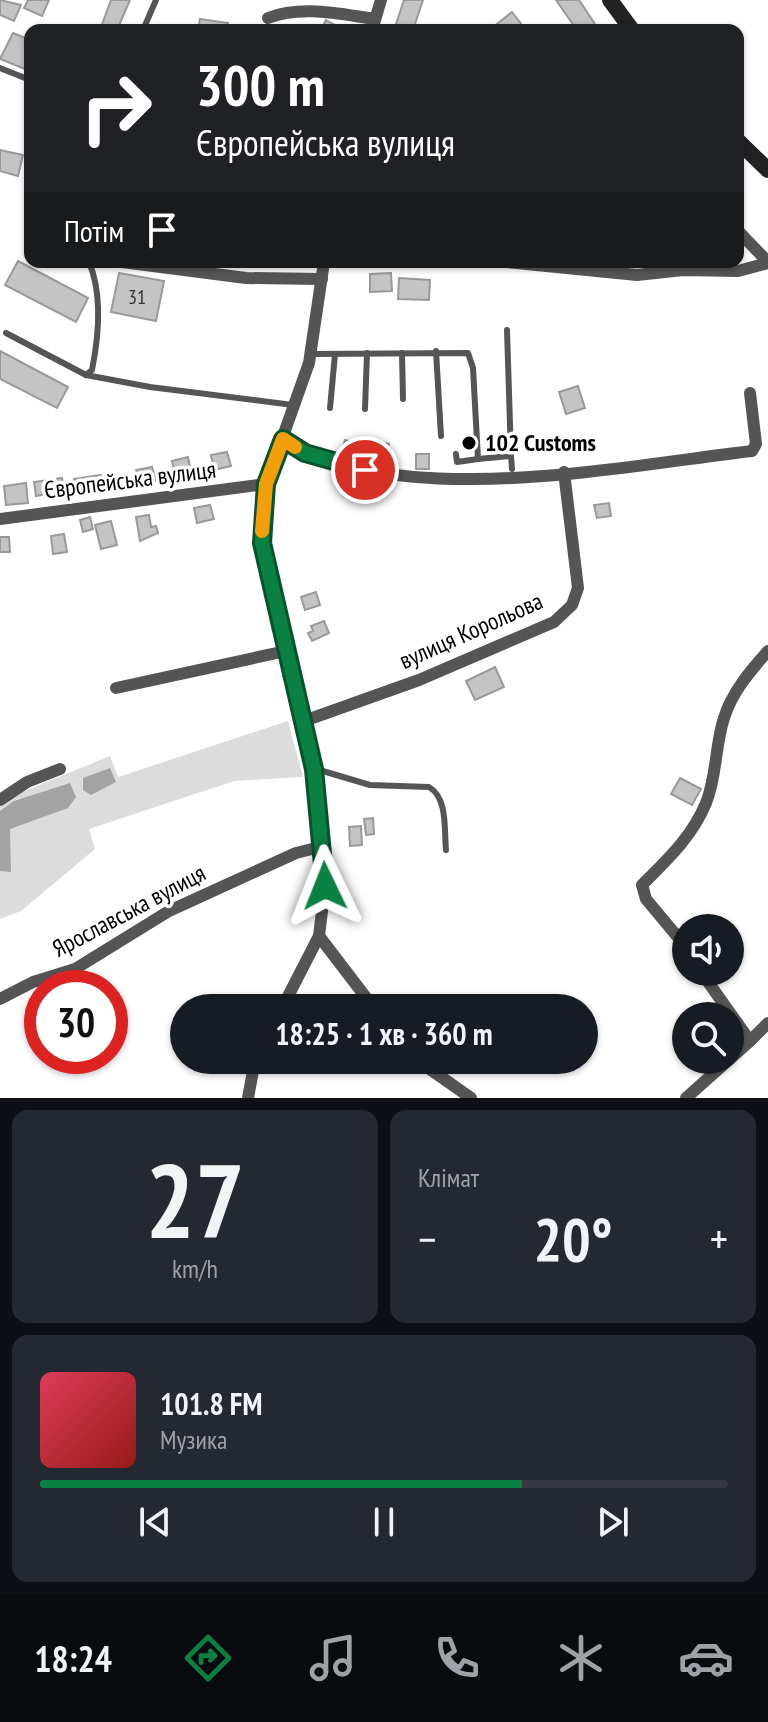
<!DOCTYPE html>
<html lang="uk">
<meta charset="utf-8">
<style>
:root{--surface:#171b24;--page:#242831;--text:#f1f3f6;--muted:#9ea1a6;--line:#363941;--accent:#0b8043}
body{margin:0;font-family:"PT Sans Narrow",sans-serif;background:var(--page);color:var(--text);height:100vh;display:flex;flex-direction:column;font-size:30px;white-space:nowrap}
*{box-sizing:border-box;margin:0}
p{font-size:26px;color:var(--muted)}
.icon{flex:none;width:44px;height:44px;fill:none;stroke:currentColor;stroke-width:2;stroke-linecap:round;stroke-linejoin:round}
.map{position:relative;height:1098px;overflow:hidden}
.panel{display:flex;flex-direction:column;gap:12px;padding:12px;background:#0d0f14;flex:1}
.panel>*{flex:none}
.guide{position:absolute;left:24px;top:24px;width:720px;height:244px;border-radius:16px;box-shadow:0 2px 6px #0004;background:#202124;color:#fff;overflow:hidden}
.controls{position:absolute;left:672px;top:914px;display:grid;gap:16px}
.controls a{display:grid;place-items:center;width:72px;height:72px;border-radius:50%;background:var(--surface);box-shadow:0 2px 6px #0004;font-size:40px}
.speed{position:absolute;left:24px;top:970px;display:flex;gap:16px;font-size:40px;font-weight:700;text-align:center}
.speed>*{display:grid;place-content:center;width:104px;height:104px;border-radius:50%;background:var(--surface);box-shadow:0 2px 6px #0004;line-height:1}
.speed .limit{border:12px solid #d22;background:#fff;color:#111}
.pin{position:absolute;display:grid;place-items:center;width:68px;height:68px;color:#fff;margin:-34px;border:4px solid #fff;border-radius:50%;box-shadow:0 2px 8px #0007}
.me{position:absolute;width:88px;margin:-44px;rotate:358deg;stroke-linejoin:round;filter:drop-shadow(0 0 6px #0008)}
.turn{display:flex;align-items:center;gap:28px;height:168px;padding:0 40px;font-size:36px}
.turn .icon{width:104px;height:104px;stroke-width:2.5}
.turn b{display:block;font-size:56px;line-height:68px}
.then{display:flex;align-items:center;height:76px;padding:0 40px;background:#0003;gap:16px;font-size:30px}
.big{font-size:60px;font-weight:800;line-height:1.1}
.panel .tile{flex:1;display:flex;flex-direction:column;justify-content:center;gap:12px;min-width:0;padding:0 28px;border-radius:16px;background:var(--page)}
.panel .dial{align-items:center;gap:0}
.dial b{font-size:104px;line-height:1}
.song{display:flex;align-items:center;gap:24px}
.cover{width:96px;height:96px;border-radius:12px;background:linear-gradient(135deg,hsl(350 70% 55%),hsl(0 70% 35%))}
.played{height:8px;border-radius:4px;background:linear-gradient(90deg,var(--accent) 70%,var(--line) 70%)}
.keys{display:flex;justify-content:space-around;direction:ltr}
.heat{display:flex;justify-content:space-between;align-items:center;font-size:44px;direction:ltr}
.panel .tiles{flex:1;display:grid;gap:12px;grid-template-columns:1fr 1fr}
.tile:last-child{grid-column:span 2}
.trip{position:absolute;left:170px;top:994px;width:428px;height:80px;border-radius:40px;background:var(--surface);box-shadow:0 2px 6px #0004;font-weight:800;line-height:80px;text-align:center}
.dock{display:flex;height:128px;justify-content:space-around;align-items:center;background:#090b0e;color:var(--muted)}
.dock .icon{width:56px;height:56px}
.dock .on{color:var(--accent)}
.dock b{font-size:36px;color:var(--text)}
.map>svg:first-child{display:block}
</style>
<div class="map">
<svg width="768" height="1098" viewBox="0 0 768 1098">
<rect width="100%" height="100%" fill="#fff"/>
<path fill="#dcdcdc" d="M 288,721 L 303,777 L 234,781 L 89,829 L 95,849 L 21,911 L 0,919 L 0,806 L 12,796 L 110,756 L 118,777 Z"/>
<g fill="#a3a3a3">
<path d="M 110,768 L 116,782 L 91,795 L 83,790 L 83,778 Z"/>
<path d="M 70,783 L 76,797 L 68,808 L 10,829 L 11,872 L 0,871 L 0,811 L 14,801 Z"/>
</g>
<g fill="#c4c4c4" stroke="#999" stroke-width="2">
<path d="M 0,0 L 21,5 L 14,21 L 0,15 Z"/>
<path d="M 28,0 L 49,0 L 42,16 L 24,8 Z"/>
<path d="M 111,0 L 130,0 L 117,30 L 100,30 Z"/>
<path d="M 404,0 L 423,0 L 413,30 L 394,30 Z"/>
<path d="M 556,0 L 579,0 L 599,30 L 577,30 Z"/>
<path d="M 512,12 L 526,30 L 501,30 L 497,24 Z"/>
<path d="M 200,19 L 228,23 L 227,30 L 198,30 Z"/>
<path d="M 326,20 L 344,30 L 321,30 Z"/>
<path d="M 13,33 L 30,40 L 30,71 L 0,59 Z"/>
<path d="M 0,150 L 23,155 L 18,176 L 0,171 Z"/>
<path d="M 18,261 L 88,298 L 76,322 L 5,285 Z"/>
<path d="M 119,273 L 164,281 L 156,321 L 111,312 Z"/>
<path d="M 391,273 L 392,291 L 370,292 L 370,274 Z"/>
<path d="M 399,278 L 430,280 L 429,300 L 398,299 Z"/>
<path d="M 0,351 L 68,387 L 57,408 L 0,379 Z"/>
<path d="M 578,386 L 585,408 L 566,414 L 559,392 Z"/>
<path d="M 369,439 L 389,444 L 383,468 L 363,464 Z"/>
<path d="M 345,440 L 359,444 L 354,462 L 340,459 Z"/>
<path d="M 227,452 L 231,466 L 214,470 L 211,455 Z"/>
<rect x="416" y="454" width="13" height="15"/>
<path d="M 188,457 L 191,472 L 175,475 L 172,461 Z"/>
<path d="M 152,467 L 156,481 L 139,485 L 136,470 Z"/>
<path d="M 101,475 L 103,486 L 76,490 L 74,479 Z"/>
<path d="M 62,478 L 64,491 L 36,496 L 34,482 Z"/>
<path d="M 26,483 L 28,503 L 6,505 L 4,486 Z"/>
<path d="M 609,503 L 611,516 L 597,518 L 594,505 Z"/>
<path d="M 210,505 L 214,519 L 197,523 L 194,508 Z"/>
<path d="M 149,515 L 151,527 L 156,526 L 158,533 L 140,541 L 136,517 Z"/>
<path d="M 90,517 L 93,529 L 83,532 L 80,520 Z"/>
<path d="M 111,521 L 117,545 L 101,549 L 95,525 Z"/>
<path d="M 64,534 L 67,552 L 53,554 L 51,536 Z"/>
<path d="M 0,537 L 9,537 L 10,552 L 0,552 Z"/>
<path d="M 316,592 L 320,605 L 305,610 L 301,597 Z"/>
<path d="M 324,621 L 329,633 L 312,641 L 308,633 L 313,631 L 311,626 Z"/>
<path d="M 495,667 L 504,687 L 475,700 L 466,681 Z"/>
<path d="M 680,778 L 701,789 L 692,805 L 671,794 Z"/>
<path d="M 373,818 L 374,834 L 366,835 L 364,819 Z"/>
<path d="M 361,826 L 362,845 L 350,846 L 349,827 Z"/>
</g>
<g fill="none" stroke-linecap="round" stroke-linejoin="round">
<g stroke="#555" stroke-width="6">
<path d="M 143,30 L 156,0"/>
<path d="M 0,68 L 30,80"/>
<path d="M 507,330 L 511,456"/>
<path d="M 6,333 L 86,375 L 150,387 L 293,405"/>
<path d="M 436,351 L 441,436"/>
<path d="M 402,353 L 403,399"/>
<path d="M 311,354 L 468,353 L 473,368 L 478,459 L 511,456 L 512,469"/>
<path d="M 86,375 L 92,370 C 99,335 103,295 89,262"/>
<path d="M 330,408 L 335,354"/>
<path d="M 365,409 L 367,353"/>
<path d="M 456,454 L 457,462 L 478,459"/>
<path d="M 316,769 L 370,785 L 429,787 C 448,798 444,830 446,850"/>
</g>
<g stroke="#555" stroke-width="12">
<path d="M 268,18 C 302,5 339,14 375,19"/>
<path d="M 372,30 L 381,0"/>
<path d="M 738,231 L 768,262"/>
<path d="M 122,262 L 246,278 L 322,279"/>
<path d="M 507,262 L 637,275 L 683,270 L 738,271 L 768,263"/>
<path d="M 283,439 C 398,512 621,466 752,451 L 756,444 L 750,393"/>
<path d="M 0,519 L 266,484"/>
<path d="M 116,688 L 286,651"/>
<path d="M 304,721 L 419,680 L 554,622 L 572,605 L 578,588 L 564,472"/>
<path d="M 0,800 L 27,782 L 60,769"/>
<path d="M 319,936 L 374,1008"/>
<path d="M 686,947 L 646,899 L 642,885 C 667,860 692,837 706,803 C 717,776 715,745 724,718 C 732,692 751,670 768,651"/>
<path d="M 0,999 L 33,982 L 75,969 L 169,911 L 296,853 L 324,846"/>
<path d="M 282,1008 L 319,936 L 325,886 L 324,846 L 314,769 L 262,543 L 266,484 L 309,363 L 324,262"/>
<path d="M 750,1041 L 768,1023"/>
<path d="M 417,1060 L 471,1098"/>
<path d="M 248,1098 L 255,1060"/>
<path d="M 686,1098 L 750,1041 L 701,972"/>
</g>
<g stroke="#222" stroke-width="16">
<path d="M 610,0 L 632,30"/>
<path d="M 738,141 L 768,170"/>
</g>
</g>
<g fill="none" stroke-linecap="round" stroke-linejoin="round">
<g stroke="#07532c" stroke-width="20">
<path id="route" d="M 325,886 L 314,769 L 262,543 L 266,484 L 283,439 L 305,453 L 365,470"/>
</g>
<use href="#route" stroke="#0b8043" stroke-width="14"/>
<path stroke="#f59e0b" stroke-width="14" d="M 262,531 L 266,484 L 283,439 L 295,447"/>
</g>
<circle fill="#000" stroke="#fff" stroke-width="3" cx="469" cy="443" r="8"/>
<g text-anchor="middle" stroke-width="7" stroke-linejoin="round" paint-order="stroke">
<g font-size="20" fill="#313131">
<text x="137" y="304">31</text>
</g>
<g font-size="24" font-weight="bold" fill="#000" stroke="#fff" text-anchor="start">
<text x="485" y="451">102 Customs</text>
</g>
<g font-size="24" fill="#000" stroke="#fff">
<text transform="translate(130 480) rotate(-7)" y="8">Європейська вулиця</text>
<text transform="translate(471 631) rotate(-24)" y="8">вулиця Корольова</text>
<text transform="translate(129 911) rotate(-28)" y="8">Ярославська вулиця</text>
</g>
</g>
</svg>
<div class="controls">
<a><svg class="icon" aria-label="sound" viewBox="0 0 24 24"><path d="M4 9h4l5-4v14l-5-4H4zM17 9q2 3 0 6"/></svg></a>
<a><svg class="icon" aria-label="search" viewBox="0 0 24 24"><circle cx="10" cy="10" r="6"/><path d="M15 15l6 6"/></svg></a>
</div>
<div class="speed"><div class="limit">30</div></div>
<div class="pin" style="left:365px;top:470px;background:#d93025"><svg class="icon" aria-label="arrive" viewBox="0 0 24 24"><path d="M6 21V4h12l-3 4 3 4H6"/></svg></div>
<svg class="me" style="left:325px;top:886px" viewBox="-20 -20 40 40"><path d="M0-17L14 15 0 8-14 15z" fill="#0b8043" stroke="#fff" stroke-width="4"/></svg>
<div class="trip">18:25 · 1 хв · 360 m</div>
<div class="guide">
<div class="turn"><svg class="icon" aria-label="right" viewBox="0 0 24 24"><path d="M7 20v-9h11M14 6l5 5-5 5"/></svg><div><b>300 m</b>Європейська вулиця</div></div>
<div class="then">Потім<svg class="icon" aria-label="arrive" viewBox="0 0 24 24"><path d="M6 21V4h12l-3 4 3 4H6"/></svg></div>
</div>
</div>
<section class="panel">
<div class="tiles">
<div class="tile dial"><b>27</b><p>km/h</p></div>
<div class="tile"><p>Клімат</p>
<div class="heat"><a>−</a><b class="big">20°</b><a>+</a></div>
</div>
<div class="tile">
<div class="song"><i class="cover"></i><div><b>101.8 FM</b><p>Музика</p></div></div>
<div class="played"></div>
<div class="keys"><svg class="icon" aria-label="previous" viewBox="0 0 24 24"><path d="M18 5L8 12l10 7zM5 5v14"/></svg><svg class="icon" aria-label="pause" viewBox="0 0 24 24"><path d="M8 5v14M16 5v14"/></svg><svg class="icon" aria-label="next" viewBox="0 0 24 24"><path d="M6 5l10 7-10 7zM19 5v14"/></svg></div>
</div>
</div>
</section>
<nav class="dock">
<b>18:24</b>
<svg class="icon on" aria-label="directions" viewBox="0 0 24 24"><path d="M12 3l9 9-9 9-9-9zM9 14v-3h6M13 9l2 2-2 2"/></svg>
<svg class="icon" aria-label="music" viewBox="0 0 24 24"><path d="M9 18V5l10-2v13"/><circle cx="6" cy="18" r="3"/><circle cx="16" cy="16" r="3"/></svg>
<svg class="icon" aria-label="phone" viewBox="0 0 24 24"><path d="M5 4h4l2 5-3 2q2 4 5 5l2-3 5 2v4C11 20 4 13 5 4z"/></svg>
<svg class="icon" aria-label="climate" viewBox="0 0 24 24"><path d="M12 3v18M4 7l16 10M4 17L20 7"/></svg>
<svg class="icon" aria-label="car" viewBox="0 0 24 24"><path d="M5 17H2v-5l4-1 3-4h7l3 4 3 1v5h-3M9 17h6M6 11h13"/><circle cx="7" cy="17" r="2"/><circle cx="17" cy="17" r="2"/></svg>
</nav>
